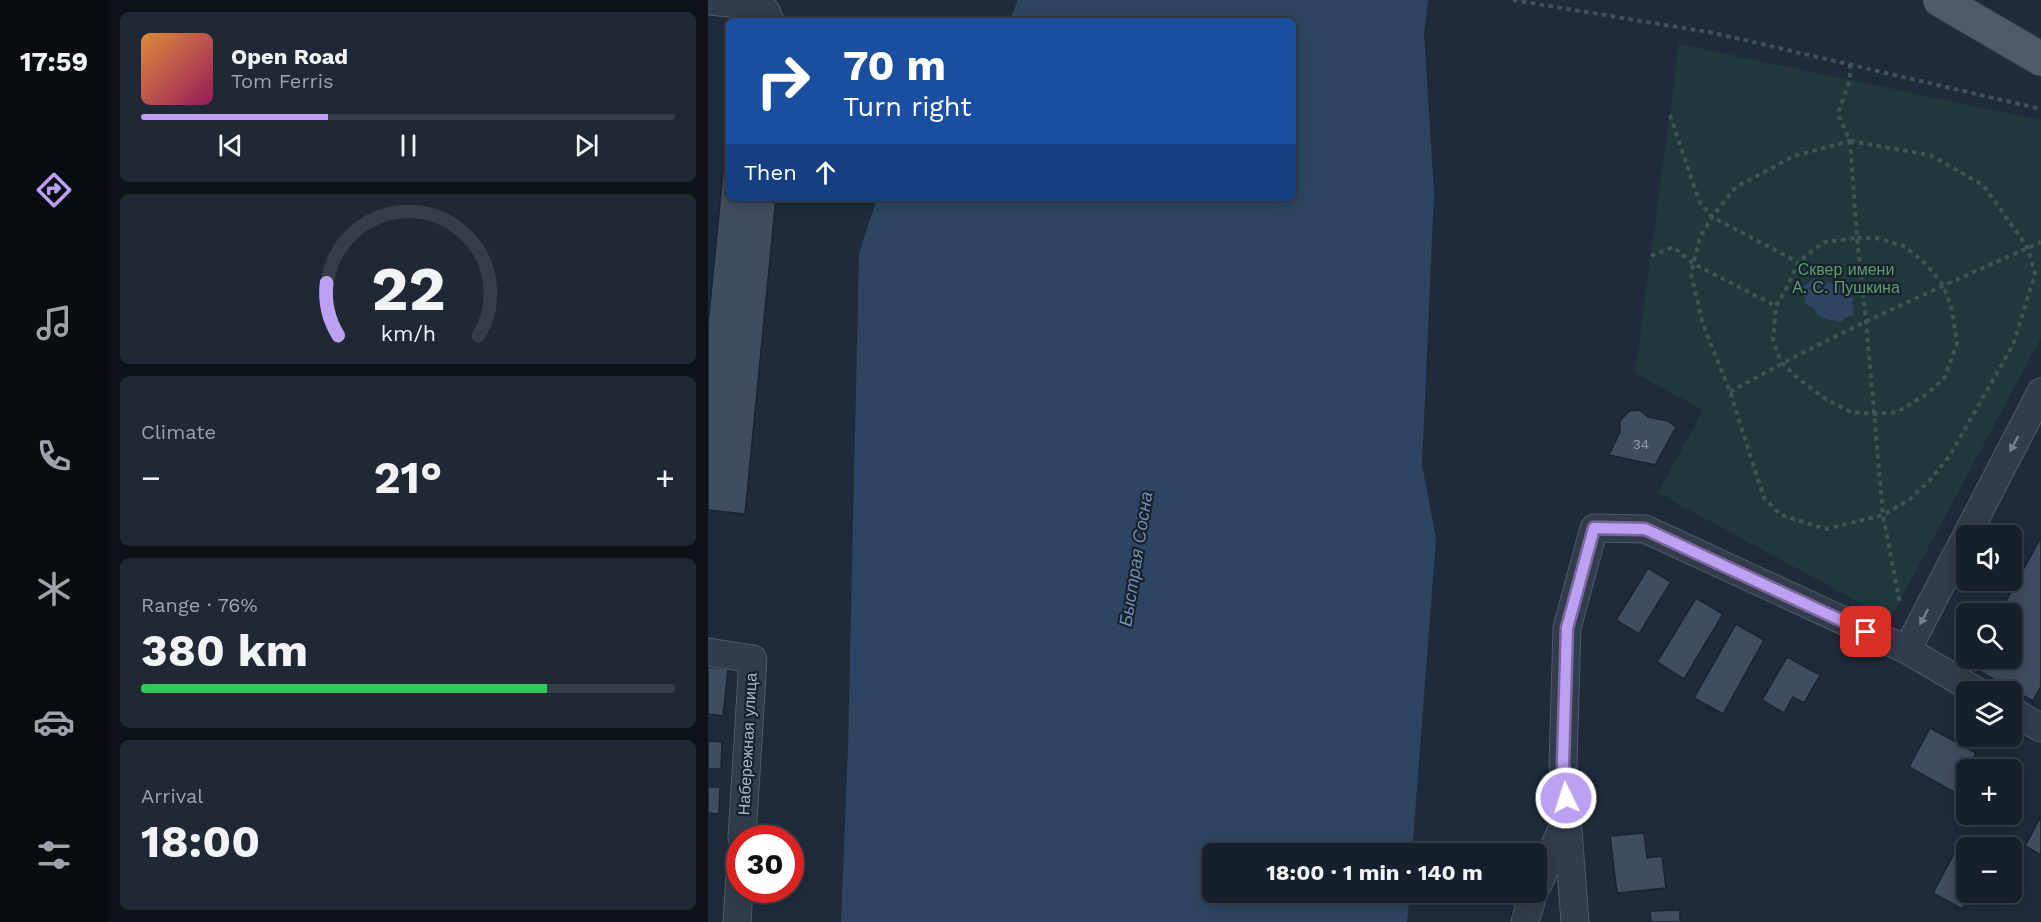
<!DOCTYPE html>
<meta charset="utf-8">
<style>
:root{--surface:#16202c;--page:#1f2834;--text:#f1f3f6;--muted:#9ea3a9;--line:#353e48;--accent:#bca0f2}
body{margin:0;font-family:"Work Sans",sans-serif;background:var(--page);color:var(--text);height:100vh;display:flex;flex-direction:column;font-size:22px;white-space:nowrap}
*{box-sizing:border-box;margin:0}
p{font-size:20px;color:var(--muted)}
.icon{flex:none;width:33px;height:33px;fill:none;stroke:currentColor;stroke-width:2;stroke-linecap:round;stroke-linejoin:round}
.map{position:relative;flex:1;overflow:hidden}
.details{display:flex;flex-direction:column;gap:12px;padding:12px;background:#0c1218;width:600px}
.details>*{flex:none}
.banner{position:absolute;left:18px;top:18px;width:570px;height:183px;border-radius:9px;box-shadow:0 3px 15px #0003,0 0 0 2px var(--line);background:#1a4fa0;color:#fff;overflow:hidden}
.buttons{position:absolute;left:1248px;top:525px;display:grid;gap:12px}
.buttons a{display:grid;place-items:center;width:66px;height:66px;border-radius:9px;background:var(--surface);box-shadow:0 3px 15px #0003,0 0 0 2px var(--line);font-size:30px}
.speed{position:absolute;left:18px;top:825px;display:flex;gap:12px;font-size:30px;font-weight:700;text-align:center}
.speed>*{display:grid;place-content:center;width:78px;height:78px;border-radius:50%;background:var(--surface);box-shadow:0 3px 15px #0003,0 0 0 2px var(--line);line-height:1}
.speed .limit{border:9px solid #d22;background:#fff;color:#111}
.pin{position:absolute;display:grid;place-items:center;width:51px;height:51px;color:#fff;margin:-26px;border-radius:12px;box-shadow:0 3px 9px #0006}
.me{position:absolute;width:66px;margin:-33px;rotate:356deg;stroke-linejoin:round;filter:drop-shadow(0 0 4px #0008)}
.turn{display:flex;align-items:center;gap:21px;height:126px;padding:0 18px;font-size:27px}
.turn .icon{width:78px;height:78px;stroke-width:2.5}
.turn b{display:block;font-size:42px;line-height:51px}
.then{display:flex;align-items:center;height:57px;padding:0 18px;background:#0003;gap:12px;font-size:22px}
.big{font-size:45px;font-weight:700;line-height:1.1}
.details .tile{flex:1;display:flex;flex-direction:column;justify-content:center;gap:9px;min-width:0;padding:0 21px;border-radius:9px;background:var(--page)}
.details .dial{align-items:center;gap:0}
.dial svg{height:156px;overflow:visible;fill:none;stroke:var(--line);stroke-width:7;stroke-linecap:round;text-anchor:middle}
.dial text{fill:var(--text);stroke:none}
.song{display:flex;align-items:center;gap:18px}
.cover{width:72px;height:72px;border-radius:9px;background:linear-gradient(135deg,hsl(30 70% 55%),hsl(330 70% 35%))}
.played{height:6px;border-radius:3px;background:linear-gradient(90deg,var(--accent) 35%,var(--line) 35%)}
.keys{display:flex;justify-content:space-around;direction:ltr}
.heat{display:flex;justify-content:space-between;align-items:center;font-size:33px;direction:ltr}
.charge{height:9px;border-radius:4px;background:linear-gradient(90deg,#34c759 76%,var(--line) 0)}
.trip{position:absolute;left:494px;top:843px;width:345px;height:60px;border-radius:9px;background:var(--surface);box-shadow:0 3px 15px #0003,0 0 0 2px var(--line);font-weight:700;line-height:60px;text-align:center}
main{display:flex;flex:1;min-height:0}
.tabs{display:flex;flex-direction:column;width:108px;justify-content:space-around;align-items:center;background:#090d12;color:var(--muted)}
.tabs .icon{width:42px;height:42px}
.tabs .current{color:var(--accent)}
.tabs b{font-size:27px;color:var(--text)}
.map>svg:first-child{display:block}
</style>
<main>
<nav class="tabs">
<b>17:59</b>
<svg class="icon current" aria-label="directions" viewBox="0 0 24 24"><path d="M12 3l9 9-9 9-9-9zM9 14v-3h6M13 9l2 2-2 2"/></svg>
<svg class="icon" aria-label="music" viewBox="0 0 24 24"><path d="M9 18V5l10-2v13"/><circle cx="6" cy="18" r="3"/><circle cx="16" cy="16" r="3"/></svg>
<svg class="icon" aria-label="phone" viewBox="0 0 24 24"><path d="M5 4h4l2 5-3 2q2 4 5 5l2-3 5 2v4C11 20 4 13 5 4z"/></svg>
<svg class="icon" aria-label="climate" viewBox="0 0 24 24"><path d="M12 3v18M4 7l16 10M4 17L20 7"/></svg>
<svg class="icon" aria-label="car" viewBox="0 0 24 24"><path d="M5 17H2v-5l4-1 3-4h7l3 4 3 1v5h-3M9 17h6M6 11h13"/><circle cx="7" cy="17" r="2"/><circle cx="17" cy="17" r="2"/></svg>
<svg class="icon" aria-label="filters" viewBox="0 0 24 24"><path d="M4 7h16M4 17h16"/><circle cx="9" cy="7" r="2"/><circle cx="15" cy="17" r="2"/></svg>
</nav>
<section class="details">
<div class="tile">
<div class="song"><i class="cover"></i><div><b>Open Road</b><p>Tom Ferris</p></div></div>
<div class="played"></div>
<div class="keys"><svg class="icon" aria-label="previous" viewBox="0 0 24 24"><path d="M18 5L8 12l10 7zM5 5v14"/></svg><svg class="icon" aria-label="pause" viewBox="0 0 24 24"><path d="M8 5v14M16 5v14"/></svg><svg class="icon" aria-label="next" viewBox="0 0 24 24"><path d="M6 5l10 7-10 7zM19 5v14"/></svg></div>
</div>
<div class="tile dial"><svg viewBox="0 0 100 80">
<path d="M14 69A42 42 0 1 1 86 69"/>
<path d="M14 69A42 42 0 0 1 8 42" stroke="#bca0f2"/>
<text x="50" y="56" font-size="32" font-weight="700">22</text>
<text x="50" y="72" font-size="11">km/h</text>
</svg></div>
<div class="tile"><p>Climate</p>
<div class="heat"><a>−</a><b class="big">21°</b><a>+</a></div>
</div>
<div class="tile"><p>Range · 76%</p><b class="big">380 km</b><div class="charge"></div></div>
<div class="tile"><p>Arrival</p><b class="big">18:00</b></div>
</section>
<div class="map">
<svg width="1333" height="922" viewBox="0 0 1333 922">
<rect width="100%" height="100%" fill="#1e2b3a"/>
<path fill="#20383b" d="M 971,44 L 1333,120 L 1333,338 L 1182,619 L 950,493 L 995,410 L 927,373 Z"/>
<g fill="#2e4561">
<path d="M 310,0 L 720,0 L 716,33 L 726,193 L 714,465 L 728,538 L 704,853 L 504,854 L 504,892 L 702,893 L 699,922 L 133,922 L 140,749 L 151,254 L 169,198 L 585,198 L 585,21 L 298,21 L 304,14 Z"/>
<path d="M 1106,278 L 1135,287 L 1146,299 L 1144,304 L 1146,308 L 1145,315 L 1138,317 L 1133,322 L 1114,318 L 1109,314 L 1106,308 L 1096,303 L 1098,299 L 1095,295 L 1094,288 Z"/>
</g>
<g fill="#3f4d60" stroke="#192431" stroke-width="1.5">
<path d="M 21,111 L 21,198 L 68,198 L 37,514 L 0,510 L 0,325 Z"/>
<path d="M 932,410 L 940,417 L 960,421 L 968,427 L 947,465 L 901,455 L 912,432 L 912,421 L 921,411 Z"/>
<path d="M 1333,537 L 1333,686 L 1325,701 L 1262,666 L 1266,658 L 1304,658 L 1304,614 L 1291,614 Z"/>
<path d="M 940,568 L 963,582 L 931,634 L 908,620 Z"/>
<path d="M 988,598 L 1015,614 L 976,679 L 949,662 Z"/>
<path d="M 1028,624 L 1056,640 L 1015,714 L 986,698 Z"/>
<path d="M 1079,657 L 1112,675 L 1096,703 L 1085,697 L 1076,713 L 1054,700 Z"/>
<path d="M 0,667 L 20,669 L 15,716 L 0,714 Z"/>
<path d="M 1222,728 L 1268,753 L 1246,792 L 1201,767 Z"/>
<path d="M 0,741 L 14,742 L 13,769 L 0,769 Z"/>
<path d="M 1277,760 L 1293,770 L 1271,770 Z"/>
<path d="M 1304,776 L 1316,784 L 1308,797 L 1304,794 Z"/>
<path d="M 0,787 L 12,787 L 11,814 L 0,813 Z"/>
<path d="M 1333,816 L 1333,855 L 1317,846 Z"/>
<path d="M 936,833 L 939,858 L 954,856 L 958,888 L 909,893 L 902,836 Z"/>
<path d="M 1247,852 L 1258,858 L 1258,892 L 1263,892 L 1254,909 L 1225,893 Z"/>
<path d="M 972,910 L 972,922 L 943,922 L 942,911 Z"/>
</g>
<g fill="none" stroke-linecap="round" stroke-linejoin="round">
<g stroke="#4f5a68" stroke-width="29">
<g id="minor">
<path d="M 0,1 L 33,4 L 58,11 L 62,21"/>
<path d="M 1199,650 L 1333,392"/>
<path d="M 0,652 L 45,659 L 34,838"/>
<path d="M 1304,711 L 1333,728"/>
<path d="M 828,889 L 858,820"/>
<path d="M 29,922 L 32,874"/>
<path d="M 817,922 L 826,892"/>
<path d="M 867,922 L 855,763 L 859,628 L 886,528 L 937,529 L 1199,650 L 1270,692"/>
</g>
</g>
<g stroke="#3b4654" stroke-width="35">
<path id="major" d="M 1232,0 L 1333,59"/>
</g>
<g stroke="#3b5456" stroke-width="4" stroke-dasharray="4.5 4.5" stroke-linecap="butt">
<path d="M 805,0 L 1006,33 L 1333,109"/>
<path d="M 1142,64 L 1142,79 L 1130,114 L 1142,141 L 1149,238 L 1158,321 L 1175,515 L 1192,604"/>
<path d="M 962,115 L 991,201 L 1004,217 L 1090,262"/>
<path d="M 1142,141 L 1222,155 L 1275,185 L 1320,248 L 1327,274 L 1305,345 L 1242,455 L 1222,480 L 1201,500 L 1175,515 L 1118,529 L 1073,515 L 1056,498 L 1022,392 L 995,324 L 983,274 L 992,237 L 1004,217 L 1028,187 L 1086,156 Z"/>
<path d="M 1149,238 L 1168,238 L 1196,246 L 1218,264 L 1235,285 L 1244,310 L 1249,343 L 1237,377 L 1219,394 L 1189,412 L 1166,414 L 1143,412 L 1116,398 L 1087,376 L 1073,362 L 1065,340 L 1068,306 L 1081,284 L 1090,262 L 1116,242 Z"/>
<path d="M 943,256 L 965,247 L 986,264 L 1068,306"/>
<path d="M 1022,392 C 1122,335 1228,289 1333,242"/>
</g>
<use href="#minor" stroke="#323c4a" stroke-width="27"/>
<use href="#major" stroke="#4f5b6b" stroke-width="33"/>
</g>
<defs><path id="oneway-solid" d="M-6-.8H1V-3.2L6.5 0L1 3.2V.8H-6Z" transform="scale(1.5)"/></defs>
<g fill="#75808f">
<use href="#oneway-solid" transform="translate(1306 444) rotate(118)"/>
<use href="#oneway-solid" transform="translate(1216 617) rotate(118)"/>
</g>
<g fill="none" stroke-linecap="round" stroke-linejoin="round">
<g stroke="#7a689d" stroke-width="15">
<path id="route" d="M 858,798 L 855,763 L 859,628 L 886,528 L 937,529 L 1158,632"/>
</g>
<use href="#route" stroke="#bca0f2" stroke-width="10"/>
</g>
<g text-anchor="middle" stroke-width="4.5" stroke-linejoin="round" paint-order="stroke">
<g font-size="14" fill="#919cad">
<text x="933" y="449">34</text>
</g>
<g font-size="16" fill="#619a6d" stroke="#18222f">
<text x="1138" y="275">Сквер имени<tspan x="1138" dy="18">А. С. Пушкина</tspan></text>
</g>
<g font-size="16" fill="#acb7c7" stroke="#18222f">
<text transform="translate(39 744) rotate(-87)" y="6">Набережная улица</text>
</g>
<g font-size="18" font-style="italic" fill="#718eb2" stroke="#18222f">
<text transform="translate(428 559) rotate(-81)" y="6">Быстрая Сосна</text>
</g>
</g>
</svg>
<div class="buttons">
<a><svg class="icon" aria-label="sound" viewBox="0 0 24 24"><path d="M4 9h4l5-4v14l-5-4H4zM17 9q2 3 0 6"/></svg></a>
<a><svg class="icon" aria-label="search" viewBox="0 0 24 24"><circle cx="10" cy="10" r="6"/><path d="M15 15l6 6"/></svg></a>
<a><svg class="icon" aria-label="layers" viewBox="0 0 24 24"><path d="M12 4l9 5-9 5-9-5zM3 14l9 5 9-5"/></svg></a>
<a>+</a>
<a>−</a>
</div>
<div class="speed"><div class="limit">30</div></div>
<div class="pin" style="left:1158px;top:632px;background:#d93025"><svg class="icon" aria-label="arrive" viewBox="0 0 24 24"><path d="M6 21V4h12l-3 4 3 4H6"/></svg></div>
<svg class="me" style="left:858px;top:798px" viewBox="-20 -20 40 40"><circle r="17" fill="#bca0f2" stroke="#fff" stroke-width="3"/><path d="M0-11L8 9 0 5-8 9z" fill="#fff"/></svg>
<div class="trip">18:00 · 1 min · 140 m</div>
<div class="banner">
<div class="turn"><svg class="icon" aria-label="right" viewBox="0 0 24 24"><path d="M7 20v-9h11M14 6l5 5-5 5"/></svg><div><b>70 m</b>Turn right</div></div>
<div class="then">Then<svg class="icon" aria-label="ahead" viewBox="0 0 24 24"><path d="M12 20V5M6 11l6-6 6 6"/></svg></div>
</div>
</div>
</main>
